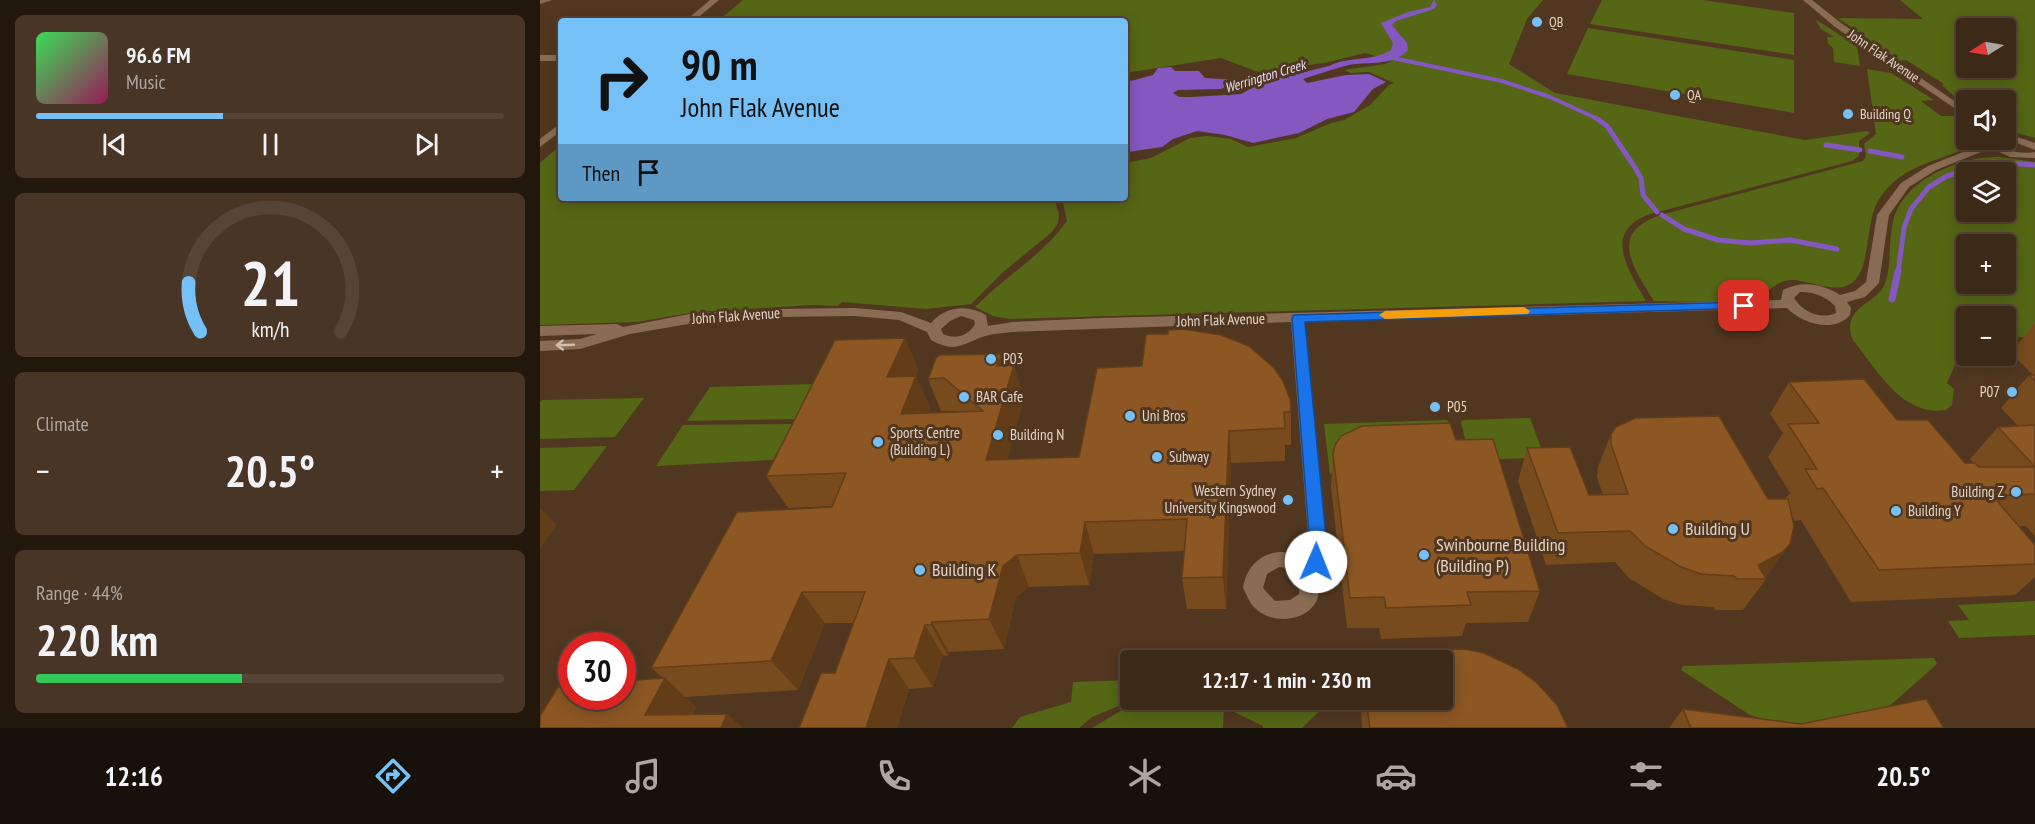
<!DOCTYPE html>
<meta charset="utf-8">
<style>
:root{--surface:#3d2918;--page:#483525;--text:#f1f3f6;--muted:#ada6a2;--line:#564537;--accent:#75c0f6}
body{margin:0;font-family:"PT Sans Narrow",sans-serif;background:var(--page);color:var(--text);height:100vh;display:flex;flex-direction:column;font-size:22px;white-space:nowrap}
*{box-sizing:border-box;margin:0}
p{font-size:20px;color:var(--muted)}
.icon{flex:none;width:33px;height:33px;fill:none;stroke:currentColor;stroke-width:2;stroke-linecap:round;stroke-linejoin:round}
.map{position:relative;flex:1;overflow:hidden}
.panel{display:flex;flex-direction:column;gap:15px;padding:15px;background:#22170d;width:540px}
.panel>*{flex:none}
.hud{position:absolute;left:18px;top:18px;width:570px;height:183px;border-radius:6px;box-shadow:0 3px 15px #0003,0 0 0 2px var(--line);background:#75c0f6;color:#111;overflow:hidden}
.needle{width:39px;rotate:259deg}
.fabs{position:absolute;left:1416px;top:18px;display:grid;gap:12px}
.fabs a{display:grid;place-items:center;width:60px;height:60px;border-radius:6px;background:var(--surface);box-shadow:0 3px 15px #0003,0 0 0 2px var(--line);font-size:30px}
.speed{position:absolute;left:18px;top:632px;display:flex;gap:12px;font-size:30px;font-weight:700;text-align:center}
.speed>*{display:grid;place-content:center;width:78px;height:78px;border-radius:50%;background:var(--surface);box-shadow:0 3px 15px #0003,0 0 0 2px var(--line);line-height:1}
.speed .limit{border:9px solid #d22;background:#fff;color:#111}
.pin{position:absolute;display:grid;place-items:center;width:51px;height:51px;color:#fff;margin:-26px;border-radius:12px;box-shadow:0 3px 9px #0006}
.me{position:absolute;width:66px;margin:-33px;rotate:1deg;stroke-linejoin:round;filter:drop-shadow(0 0 4px #0008)}
.turn{display:flex;align-items:center;gap:21px;height:126px;padding:0 24px;font-size:27px}
.turn .icon{width:78px;height:78px;stroke-width:2.5}
.turn b{display:block;font-size:42px;line-height:51px}
.then{display:flex;align-items:center;height:57px;padding:0 24px;background:#0003;gap:12px;font-size:22px}
.big{font-size:45px;font-weight:600;line-height:1.1}
.panel .card{flex:1;display:flex;flex-direction:column;justify-content:center;gap:9px;min-width:0;padding:0 21px;border-radius:9px;background:var(--page)}
.panel .dial{align-items:center;gap:0}
.dial svg{height:156px;overflow:visible;fill:none;stroke:var(--line);stroke-width:7;stroke-linecap:round;text-anchor:middle}
.dial text{fill:var(--text);stroke:none}
.song{display:flex;align-items:center;gap:18px}
.cover{width:72px;height:72px;border-radius:9px;background:linear-gradient(135deg,hsl(130 70% 55%),hsl(330 70% 35%))}
.played{height:6px;border-radius:3px;background:linear-gradient(90deg,var(--accent) 40%,var(--line) 40%)}
.keys{display:flex;justify-content:space-around;direction:ltr}
.heat{display:flex;justify-content:space-between;align-items:center;font-size:33px;direction:ltr}
.charge{height:9px;border-radius:4px;background:linear-gradient(90deg,#34c759 44%,var(--line) 0)}
.trip{position:absolute;left:580px;top:650px;width:333px;height:60px;border-radius:6px;background:var(--surface);box-shadow:0 3px 15px #0003,0 0 0 2px var(--line);font-weight:600;line-height:60px;text-align:center}
.tabs{display:flex;height:96px;justify-content:space-around;align-items:center;background:#18100a;color:var(--muted)}
.tabs .icon{width:42px;height:42px}
.tabs .selected{color:var(--accent)}
.tabs b{font-size:27px;color:var(--text)}
main{display:flex;flex:1;min-height:0}
.map>svg:first-child{display:block}
</style>
<main>
<section class="panel">
<div class="card">
<div class="song"><i class="cover"></i><div><b>96.6 FM</b><p>Music</p></div></div>
<div class="played"></div>
<div class="keys"><svg class="icon" aria-label="previous" viewBox="0 0 24 24"><path d="M18 5L8 12l10 7zM5 5v14"/></svg><svg class="icon" aria-label="pause" viewBox="0 0 24 24"><path d="M8 5v14M16 5v14"/></svg><svg class="icon" aria-label="next" viewBox="0 0 24 24"><path d="M6 5l10 7-10 7zM19 5v14"/></svg></div>
</div>
<div class="card dial"><svg viewBox="0 0 100 80">
<path d="M14 69A42 42 0 1 1 86 69"/>
<path d="M14 69A42 42 0 0 1 8 44" stroke="#75c0f6"/>
<text x="50" y="56" font-size="32" font-weight="700">21</text>
<text x="50" y="72" font-size="11">km/h</text>
</svg></div>
<div class="card"><p>Climate</p>
<div class="heat"><a>−</a><b class="big">20.5°</b><a>+</a></div>
</div>
<div class="card"><p>Range · 44%</p><b class="big">220 km</b><div class="charge"></div></div>
</section>
<div class="map">
<svg width="1495" height="728" viewBox="0 0 1495 728">
<rect width="100%" height="100%" fill="#513720"/>
<g fill="#556615" fill-rule="evenodd">
<path d="M 203,0 L 1003,0 L 987,19 L 969,64 L 1015,93 L 1265,140 L 1327,131 L 1330,133 L 1319,141 L 1319,156 L 1312,161 L 1114,213 C 1060,229 1088,270 1106,301 L 469,319 L 453,316 L 435,307 C 464,277 503,255 527,221 L 522,198 L 585,198 L 585,163 L 611,158 L 650,138 L 667,136 L 691,139 L 708,147 L 756,138 L 791,123 L 804,120 L 830,105 L 849,85 L 854,83 L 829,72 L 811,73 L 804,70 L 845,64 L 852,61 L 825,53 L 784,63 L 718,72 L 681,58 L 585,73 L 585,21 L 178,21 Z"/>
<path d="M 1062,0 L 1163,0 L 1254,13 L 1254,55 L 1050,24 Z"/>
<path d="M 1360,0 L 1495,0 L 1495,138 L 1466,130 L 1466,100 L 1426,100 L 1426,107 L 1402,85 L 1404,84 L 1366,60 L 1360,61 L 1298,18 L 1383,19 ZM 1426,28 L 1466,28 L 1466,68 L 1426,68 Z"/>
<path d="M 1275,19 L 1317,46 L 1320,66 L 1294,62 L 1293,48 L 1288,44 L 1287,37 L 1294,37 L 1281,29 Z"/>
<path d="M 1048,28 L 1254,60 L 1254,113 L 1027,74 Z"/>
<path d="M 1327,69 L 1351,73 L 1394,100 L 1381,101 L 1401,116 L 1421,116 L 1426,119 L 1426,140 L 1442,140 C 1406,162 1363,160 1338,201 C 1325,223 1331,268 1313,282 C 1296,296 1269,279 1250,280 C 1236,281 1228,294 1214,297 C 1183,305 1146,301 1114,301 C 1092,266 1067,231 1124,214 L 1323,161 L 1326,157 L 1324,144 L 1336,134 Z"/>
<path d="M 16,149 L 21,149 L 21,198 L 514,198 L 519,214 L 518,223 L 512,232 L 462,273 L 431,304 L 386,309 L 302,302 L 297,306 L 273,305 L 155,312 L 97,322 L 0,325 L 0,163 Z"/>
<path d="M 1460,157 L 1495,162 L 1495,337 L 1466,337 L 1466,316 L 1426,316 L 1426,340 L 1407,383 L 1414,389 L 1412,405 L 1406,410 C 1362,417 1337,370 1313,340 C 1300,308 1334,305 1344,286 C 1352,270 1348,240 1353,222 C 1362,180 1420,156 1460,157 ZM 1426,172 L 1466,172 L 1466,212 L 1426,212 ZM 1426,244 L 1466,244 L 1466,284 L 1426,284 Z"/>
<path d="M 276,384 L 256,419 L 147,421 L 170,387 Z"/>
<path d="M 104,398 L 75,437 L 0,439 L 0,402 L 2,400 Z"/>
<path d="M 990,418 L 1003,453 L 995,458 L 930,460 L 921,422 L 923,420 Z"/>
<path d="M 907,420 L 911,426 L 793,470 L 790,475 L 784,424 Z"/>
<path d="M 252,424 L 233,460 L 116,466 L 143,425 Z"/>
<path d="M 67,446 L 34,490 L 0,491 L 0,448 Z"/>
<path d="M 1495,601 L 1495,635 L 1419,638 L 1408,621 L 1429,620 L 1418,605 Z"/>
<path d="M 1394,658 L 1397,664 L 1345,710 L 1250,728 L 1210,715 L 1141,670 L 1143,666 Z"/>
<path d="M 591,680 L 591,699 L 802,699 L 787,704 L 762,728 L 723,728 L 723,726 L 692,711 L 688,700 L 581,705 L 552,717 L 539,728 L 472,728 L 480,717 L 531,702 L 533,682 Z"/>
<path d="M 684,706 L 683,728 L 552,728 L 582,710 Z"/>
</g>
<path fill="#8557c0" d="M 894,0 L 897,5 L 894,9 L 856,21 L 852,25 L 867,43 L 868,50 C 852,67 829,61 809,65 C 795,68 777,75 763,79 L 767,83 L 806,75 L 829,74 L 846,82 L 833,89 L 814,112 L 787,119 L 759,133 L 713,143 L 685,135 L 657,131 L 633,139 L 622,147 L 588,152 L 585,155 L 585,76 L 591,81 L 613,75 L 618,68 L 631,67 L 635,71 L 659,71 L 665,78 L 698,80 L 681,89 L 638,90 L 633,93 L 639,97 L 653,97 L 701,94 L 723,82 L 789,66 C 808,56 832,62 851,50 L 853,43 L 841,23 L 868,12 L 890,7 Z"/>
<g fill="none" stroke-linecap="round" stroke-linejoin="round">
<path stroke="#8557c0" stroke-width="4" d="M 848,57 L 962,81 L 1010,97 L 1058,119"/>
<g stroke="#8557c0" stroke-width="5">
<path d="M 1056,118 L 1067,126 L 1094,166 L 1101,178 L 1103,195 L 1117,212"/>
<path d="M 1286,145 L 1320,150"/>
<path d="M 1330,151 L 1362,157"/>
<path d="M 1122,215 L 1144,229 L 1178,240 L 1210,243 L 1250,240 L 1297,249"/>
<path d="M 1358,273 L 1364,228 L 1371,209 L 1389,187 L 1407,176 L 1452,162 L 1495,165"/>
</g>
<path stroke="#8557c0" stroke-width="7" d="M 1352,299 L 1358,271"/>
<g fill="#896c53" fill-rule="evenodd">
<path d="M 0,0 L 12,0 L 0,4 Z"/>
<path d="M 170,0 L 179,0 L 154,21 L 145,21 Z"/>
<path d="M 1263,0 L 1272,0 L 1301,23 L 1426,109 L 1426,116 L 1295,27 Z"/>
<rect x="0" y="55" width="21" height="6"/>
<path d="M 21,123 L 21,131 L 0,147 L 0,139 Z"/>
<path d="M 1466,133 L 1495,143 L 1495,150 L 1466,139 Z"/>
<path d="M 1445,140 L 1455,140 C 1464,152 1480,154 1495,152 L 1495,158 L 1470,157 L 1451,148 L 1396,170 L 1369,187 L 1349,215 L 1339,283 L 1325,297 L 1307,302 L 1311,308 L 1310,315 C 1294,334 1261,323 1247,308 L 765,322 L 787,547 C 786,557 783,564 780,574 C 777,584 782,595 774,605 C 761,623 729,623 715,608 C 709,603 707,595 703,588 C 708,555 739,543 767,559 L 769,547 L 751,322 L 472,332 C 463,333 451,334 442,337 C 421,345 415,353 391,340 L 387,332 L 359,320 L 315,316 L 236,317 L 154,323 L 90,334 L 40,349 L 0,351 L 0,341 L 40,339 L 57,334 L 0,336 L 0,326 L 77,324 L 83,327 L 154,313 L 236,309 L 315,308 L 361,312 L 391,323 C 405,306 428,304 446,315 L 448,326 L 472,322 L 561,318 L 1241,300 L 1243,290 C 1262,280 1283,284 1300,295 L 1315,291 L 1326,282 L 1337,215 L 1361,183 L 1388,166 L 1446,143 ZM 1260,292 C 1274,292 1285,296 1295,306 L 1296,313 C 1280,320 1263,312 1254,298 ZM 421,316 L 434,320 L 435,324 C 428,336 415,340 403,334 L 401,329 L 410,321 ZM 739,567 L 749,568 L 760,578 L 759,594 L 750,600 L 735,601 L 723,588 L 727,574 Z"/>
</g>
</g>
<g fill="#784b1e">
<path d="M 1495,323 L 1495,536 L 1486,526 L 1479,526 L 1495,545 L 1495,577 L 1475,595 L 1311,602 L 1261,520 L 1255,521 L 1252,516 L 1227,576 L 1225,578 L 1226,579 L 1203,610 L 1176,610 L 1173,607 L 1142,605 L 1123,599 L 1089,578 L 1075,562 L 1006,565 L 978,481 L 987,448 L 1049,495 L 1063,495 L 1057,477 L 1058,467 L 1071,434 L 1228,499 L 1245,499 L 1250,493 L 1228,457 L 1243,433 L 1230,414 L 1249,382 L 1357,420 L 1425,463 L 1433,463 L 1430,459 L 1458,427 L 1478,426 L 1461,408 L 1489,375 L 1493,375 L 1471,353 Z"/>
<path d="M 365,338 L 378,370 L 376,376 L 390,408 L 388,413 L 419,412 L 417,411 L 401,411 L 388,379 L 465,366 L 484,398 L 467,460 L 539,457 L 557,368 L 751,412 L 751,445 L 745,445 L 745,461 L 691,463 L 686,609 L 647,609 L 642,578 L 644,551 L 554,554 L 549,585 L 489,587 L 476,597 L 464,649 L 409,652 L 408,656 L 403,655 L 393,687 L 369,689 L 357,728 L 259,728 L 295,673 L 313,623 L 285,623 L 258,690 L 145,697 L 156,707 L 153,714 L 187,714 L 202,728 L 0,728 L 123,678 L 111,668 L 292,507 L 293,506 L 248,508 L 226,476 Z"/>
<path d="M 916,440 L 1000,591 L 988,622 L 926,623 L 922,636 L 841,639 L 839,628 L 807,628 L 791,487 L 793,454 Z"/>
<path d="M 925,649 L 944,653 L 978,669 L 996,682 L 1017,705 L 1028,728 L 822,728 L 821,713 L 823,699 L 903,699 L 903,660 L 851,660 L 853,651 Z"/>
<path d="M 1143,709 L 1261,724 L 1404,728 L 1129,728 Z"/>
</g>
<g fill="#623d18">
<path d="M 365,338 L 378,370 L 362,409 L 347,377 Z"/>
<path d="M 461,354 L 470,380 L 474,365 L 484,398 L 458,493 L 446,460 L 457,366 Z"/>
<path d="M 376,376 L 390,408 L 376,447 L 361,414 Z"/>
<path d="M 689,431 L 691,463 L 686,609 L 683,577 Z"/>
<path d="M 0,508 L 17,525 L 0,548 Z"/>
<path d="M 545,522 L 554,554 L 549,585 L 540,553 Z"/>
<path d="M 1250,544 L 1227,576 L 1224,579 L 1218,565 Z"/>
<path d="M 477,555 L 489,587 L 476,597 L 464,649 L 449,619 L 463,566 Z"/>
<path d="M 262,592 L 285,623 L 258,690 L 231,661 Z"/>
<path d="M 392,622 L 409,652 L 408,656 L 391,625 Z"/>
<path d="M 385,625 L 403,655 L 393,687 L 374,658 Z"/>
<path d="M 349,659 L 369,689 L 357,728 L 326,728 Z"/>
<path d="M 125,678 L 156,707 L 146,728 L 105,715 Z"/>
<path d="M 187,714 L 202,728 L 181,728 Z"/>
</g>
<g fill="#8c5723" stroke="#623d18" stroke-width="1.5">
<path d="M 643,329 L 681,335 L 709,346 L 734,368 L 743,381 L 750,399 L 751,412 L 744,412 L 745,428 L 689,431 L 683,577 L 642,578 L 647,519 L 545,522 L 540,553 L 477,555 L 463,566 L 449,619 L 392,622 L 391,625 L 385,625 L 374,658 L 349,659 L 326,728 L 259,728 L 281,673 L 295,673 L 325,592 L 262,592 L 231,661 L 111,668 L 197,512 L 292,507 L 306,473 L 226,476 L 295,340 L 365,338 L 347,377 L 376,376 L 361,414 L 443,411 L 404,378 L 388,379 L 396,358 L 400,355 L 461,354 L 457,366 L 474,365 L 446,460 L 539,457 L 557,368 L 602,366 L 606,334 L 628,334 L 628,330 Z"/>
<path d="M 1489,375 L 1495,375 L 1495,381 Z"/>
<path d="M 1324,379 L 1357,420 L 1388,420 L 1425,463 L 1435,463 L 1439,467 L 1495,467 L 1458,427 L 1495,425 L 1495,494 L 1453,496 L 1495,545 L 1495,564 L 1339,570 L 1283,488 L 1277,489 L 1265,469 L 1277,469 L 1248,424 L 1279,423 L 1249,382 Z"/>
<path d="M 1179,416 L 1228,499 L 1248,499 L 1254,526 L 1250,544 L 1243,552 L 1218,565 L 1226,579 L 1197,579 L 1194,576 L 1161,574 L 1141,567 L 1105,546 L 1090,531 L 1018,533 L 987,448 L 1030,447 L 1049,495 L 1088,494 L 1071,444 L 1071,434 L 1076,427 L 1095,418 Z"/>
<path d="M 910,423 L 916,440 L 953,439 L 1000,591 L 927,592 L 931,605 L 846,608 L 844,597 L 810,598 L 793,454 L 795,445 L 801,436 L 822,426 Z"/>
<path d="M 925,649 L 944,653 L 978,669 L 996,682 L 1017,705 L 1028,728 L 830,728 L 826,699 L 903,699 L 903,660 L 854,660 L 853,651 Z"/>
<path d="M 125,678 L 105,715 L 187,714 L 181,728 L 0,728 L 0,716 L 19,685 L 32,684 L 32,696 L 82,696 L 82,681 Z"/>
<path d="M 1386,699 L 1404,728 L 1151,728 L 1143,709 L 1261,724 Z"/>
</g>
<defs><path id="oneway-shaft" d="M-6 0H5M1.5-3L5.5 0L1.5 3" fill="none" stroke-width="1.6" stroke-linecap="round" stroke-linejoin="round" transform="scale(1.5)"/></defs>
<use stroke="#d1beae" href="#oneway-shaft" transform="translate(25 345) rotate(178)"/>
<path fill="#1a73e8" stroke="#114b97" stroke-width="1.5" d="M 1204,302 L 1209,303 L 1211,306 L 1209,308 L 765,322 L 787,547 L 782,567 L 776,569 L 770,567 L 768,562 L 770,547 L 752,318 L 754,315 Z"/>
<path fill="#f59e0b" d="M 984,307 L 990,311 L 988,314 L 845,319 L 839,315 L 845,311 Z"/>
<g fill="#75c0f6" stroke="#513720" stroke-width="2">
<circle cx="997" cy="22" r="6"/>
<circle cx="1135" cy="95" r="6"/>
<circle cx="1308" cy="114" r="6"/>
<circle cx="451" cy="359" r="6"/>
<circle cx="1472" cy="392" r="6"/>
<circle cx="424" cy="397" r="6"/>
<circle cx="895" cy="407" r="6"/>
<circle cx="590" cy="416" r="6"/>
<circle cx="458" cy="435" r="6"/>
<circle cx="338" cy="442" r="6"/>
<circle cx="617" cy="457" r="6"/>
<circle cx="1476" cy="492" r="6"/>
<circle cx="748" cy="500" r="6"/>
<circle cx="1356" cy="511" r="6"/>
<circle cx="1133" cy="529" r="6"/>
<circle cx="884" cy="555" r="6"/>
<circle cx="380" cy="570" r="6"/>
</g>
<g text-anchor="middle" stroke-width="6" stroke-linejoin="round" paint-order="stroke">
<g font-size="14" fill="#e3d3c5" stroke="#513720" text-anchor="start">
<text x="1009" y="27">QB</text>
<text x="1147" y="100">QA</text>
<text x="1320" y="119">Building Q</text>
</g>
<g font-size="14" fill="#e3d3c5" stroke="#513720">
<text transform="translate(1344 56) rotate(34)" y="5">John Flak Avenue</text>
</g>
<g font-size="14" font-style="italic" fill="#e4dbf6" stroke="#513720">
<text transform="translate(725 76) rotate(-17)" y="5">Werrington Creek</text>
</g>
<g font-size="15" fill="#e3d3c5" stroke="#513720">
<text transform="translate(196 316) rotate(-4)" y="5">John Flak Avenue</text>
<text transform="translate(681 320) rotate(-2)" y="5">John Flak Avenue</text>
</g>
<g font-size="15" fill="#e3d3c5" stroke="#513720" text-anchor="start">
<text x="463" y="364">P03</text>
<text x="1460" y="397" text-anchor="end">P07</text>
<text x="436" y="402">BAR Cafe</text>
<text x="907" y="412">P05</text>
<text x="602" y="421">Uni Bros</text>
<text x="350" y="438">Sports Centre<tspan x="350" dy="17">(Building L)</tspan></text>
<text x="470" y="440">Building N</text>
<text x="629" y="462">Subway</text>
<text x="736" y="496" text-anchor="end">Western Sydney<tspan x="736" dy="17">University Kingswood</tspan></text>
<text x="1464" y="497" text-anchor="end">Building Z</text>
<text x="1368" y="516">Building Y</text>
</g>
<g font-size="18" fill="#e3d3c5" stroke="#513720" text-anchor="start">
<text x="1145" y="535">Building U</text>
<text x="896" y="551">Swinbourne Building<tspan x="896" dy="21">(Building P)</tspan></text>
<text x="392" y="576">Building K</text>
</g>
</g>
</svg>
<div class="fabs">
<a><svg class="needle" viewBox="-14 -14 28 28"><path d="M0-13l5 13h-10z" fill="#e53935"/><path d="M0 13l5-13h-10z" fill="#ada6a2"/></svg></a>
<a><svg class="icon" aria-label="sound" viewBox="0 0 24 24"><path d="M4 9h4l5-4v14l-5-4H4zM17 9q2 3 0 6"/></svg></a>
<a><svg class="icon" aria-label="layers" viewBox="0 0 24 24"><path d="M12 4l9 5-9 5-9-5zM3 14l9 5 9-5"/></svg></a>
<a>+</a>
<a>−</a>
</div>
<div class="speed"><div class="limit">30</div></div>
<div class="pin" style="left:1204px;top:306px;background:#d93025"><svg class="icon" aria-label="arrive" viewBox="0 0 24 24"><path d="M6 21V4h12l-3 4 3 4H6"/></svg></div>
<svg class="me" style="left:776px;top:562px" viewBox="-20 -20 40 40"><circle r="19" fill="#fff"/><path d="M0-13L10 11 0 6-10 11z" fill="#1a73e8"/></svg>
<div class="trip">12:17 · 1 min · 230 m</div>
<div class="hud">
<div class="turn"><svg class="icon" aria-label="right" viewBox="0 0 24 24"><path d="M7 20v-9h11M14 6l5 5-5 5"/></svg><div><b>90 m</b>John Flak Avenue</div></div>
<div class="then">Then<svg class="icon" aria-label="arrive" viewBox="0 0 24 24"><path d="M6 21V4h12l-3 4 3 4H6"/></svg></div>
</div>
</div>
</main>
<nav class="tabs">
<b>12:16</b>
<svg class="icon selected" aria-label="directions" viewBox="0 0 24 24"><path d="M12 3l9 9-9 9-9-9zM9 14v-3h6M13 9l2 2-2 2"/></svg>
<svg class="icon" aria-label="music" viewBox="0 0 24 24"><path d="M9 18V5l10-2v13"/><circle cx="6" cy="18" r="3"/><circle cx="16" cy="16" r="3"/></svg>
<svg class="icon" aria-label="phone" viewBox="0 0 24 24"><path d="M5 4h4l2 5-3 2q2 4 5 5l2-3 5 2v4C11 20 4 13 5 4z"/></svg>
<svg class="icon" aria-label="climate" viewBox="0 0 24 24"><path d="M12 3v18M4 7l16 10M4 17L20 7"/></svg>
<svg class="icon" aria-label="car" viewBox="0 0 24 24"><path d="M5 17H2v-5l4-1 3-4h7l3 4 3 1v5h-3M9 17h6M6 11h13"/><circle cx="7" cy="17" r="2"/><circle cx="17" cy="17" r="2"/></svg>
<svg class="icon" aria-label="filters" viewBox="0 0 24 24"><path d="M4 7h16M4 17h16"/><circle cx="9" cy="7" r="2"/><circle cx="15" cy="17" r="2"/></svg>
<b>20.5°</b>
</nav>
